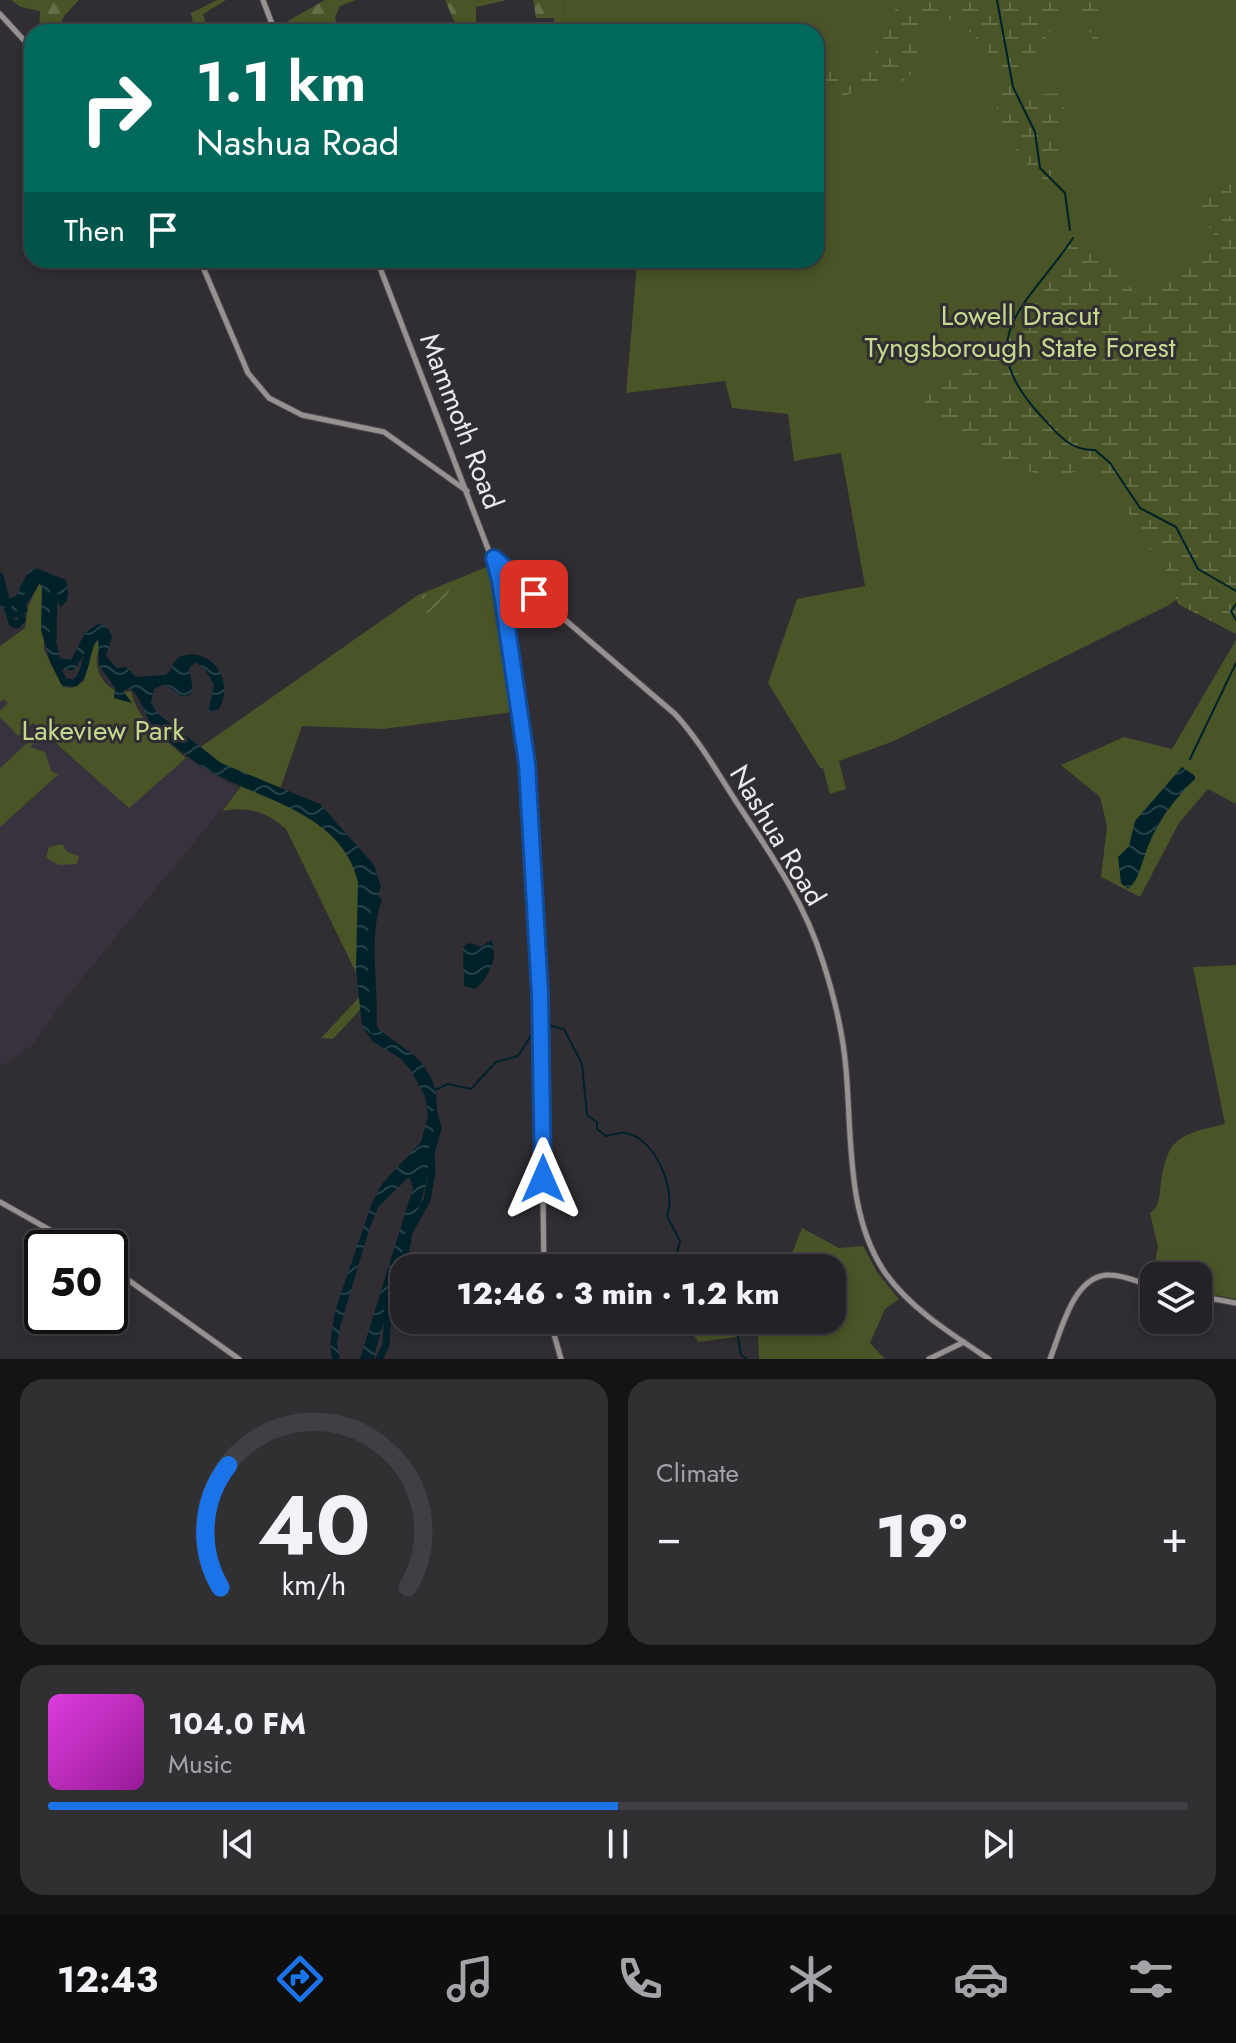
<!DOCTYPE html>
<meta charset="utf-8">
<style>
:root{--surface:#242226;--page:#302f32;--text:#f1f3f6;--muted:#a3a4a7;--line:#413f43;--accent:#1a73e8}
body{margin:0;font-family:Jost,sans-serif;background:var(--page);color:var(--text);height:100vh;display:flex;flex-direction:column;font-size:30px;white-space:nowrap}
*{box-sizing:border-box;margin:0}
p{font-size:26px;color:var(--muted)}
.icon{flex:none;width:44px;height:44px;fill:none;stroke:currentColor;stroke-width:2;stroke-linecap:round;stroke-linejoin:round}
.map{position:relative;height:1359px;overflow:hidden}
.details{display:flex;flex-direction:column;gap:20px;padding:20px;background:#141315;flex:1}
.details>*{flex:none}
.banner{position:absolute;left:24px;top:24px;width:800px;height:244px;border-radius:24px;box-shadow:0 4px 12px #0003,0 0 0 2px var(--line);background:#00695c;color:#fff;overflow:hidden}
.controls{position:absolute;left:1140px;top:1262px;display:grid;gap:16px}
.controls a{display:grid;place-items:center;width:72px;height:72px;border-radius:16px;background:var(--surface);box-shadow:0 4px 12px #0003,0 0 0 2px var(--line);font-size:40px}
.speed{position:absolute;left:24px;top:1230px;display:flex;gap:16px;font-size:40px;font-weight:700;text-align:center}
.speed>*{display:grid;place-content:center;width:104px;height:104px;border-radius:50%;background:var(--surface);box-shadow:0 4px 12px #0003,0 0 0 2px var(--line);line-height:1}
.speed .limit{border:4px solid #111;border-radius:12px;background:#fff;color:#111}
.pin{position:absolute;display:grid;place-items:center;width:68px;height:68px;color:#fff;margin:-34px;border-radius:16px;box-shadow:0 4px 12px #0006}
.me{position:absolute;width:88px;margin:-44px;rotate:0deg;stroke-linejoin:round;filter:drop-shadow(0 0 6px #0008)}
.turn{display:flex;align-items:center;gap:28px;height:168px;padding:0 40px;font-size:36px}
.turn .icon{width:104px;height:104px;stroke-width:2.5}
.turn b{display:block;font-size:56px;line-height:68px}
.then{display:flex;align-items:center;height:76px;padding:0 40px;background:#0003;gap:16px;font-size:30px}
.big{font-size:60px;font-weight:800;line-height:1.1}
.details .widget{flex:1;display:flex;flex-direction:column;justify-content:center;gap:12px;min-width:0;padding:0 28px;border-radius:24px;background:var(--page)}
.details .dial{align-items:center;gap:0}
.dial svg{height:208px;overflow:visible;fill:none;stroke:var(--line);stroke-width:7;stroke-linecap:round;text-anchor:middle}
.dial text{fill:var(--text);stroke:none}
.song{display:flex;align-items:center;gap:24px}
.cover{width:96px;height:96px;border-radius:12px;background:linear-gradient(135deg,hsl(300 70% 55%),hsl(300 70% 35%))}
.played{height:8px;border-radius:4px;background:linear-gradient(90deg,var(--accent) 50%,var(--line) 50%)}
.keys{display:flex;justify-content:space-around;direction:ltr}
.heat{display:flex;justify-content:space-between;align-items:center;font-size:44px;direction:ltr}
.details .tiles{flex:1;display:grid;gap:20px;grid-template-columns:1fr 1fr}
.widget:last-child{grid-column:span 2}
.trip{position:absolute;left:390px;top:1254px;width:456px;height:80px;border-radius:24px;background:var(--surface);box-shadow:0 4px 12px #0003,0 0 0 2px var(--line);font-weight:800;line-height:80px;text-align:center}
.menu{display:flex;height:128px;justify-content:space-around;align-items:center;background:#0e0e0f;color:var(--muted)}
.menu .icon{width:56px;height:56px}
.menu .selected{color:var(--accent)}
.menu b{font-size:36px;color:var(--text)}
.map>svg:first-child{display:block}
</style>
<div class="map">
<svg width="1236" height="1359" viewBox="0 0 1236 1359">
<defs>
<pattern id="forest-firs" width="22" height="20" patternUnits="userSpaceOnUse" patternTransform="scale(2)"><rect width="22" height="20" fill="#495427"/><path d="M5 1l3.5 6h-7zM16 11l3.5 6h-7z" fill="#636d47"/></pattern>
<pattern id="wetland-marsh" width="20" height="14" patternUnits="userSpaceOnUse" patternTransform="scale(2)"><rect width="20" height="14" fill="#495427"/><path d="M1 5h8M5 5V1M11 12h8M15 12V8" fill="none" stroke="#636d47"/></pattern>
<pattern id="garden-furrows" width="10" height="10" patternUnits="userSpaceOnUse" patternTransform="scale(2)"><rect width="10" height="10" fill="#495427"/><path d="M-1 1l2-2M0 10L10 0M9 11l2-2" fill="none" stroke="#636d47"/></pattern>
<pattern id="water-waves" width="16" height="10" patternUnits="userSpaceOnUse" patternTransform="scale(2)"><rect width="16" height="10" fill="#00212a"/><path d="M0 5q4-4 8 0t8 0" fill="none" stroke="#254149"/></pattern>
</defs>
<rect width="100%" height="100%" fill="#302d33"/>
<path fill="#38323e" d="M 0,696 L 129,807 L 186,758 L 238,789 L 63,1001 L 34,1044 L 0,1067 Z"/>
<g fill="#495427">
<path d="M 564,0 L 1236,0 L 1236,588 L 1207,570 L 1171,604 L 894,741 L 839,761 L 846,789 L 830,794 L 823,768 L 820,768 L 768,683 L 797,599 L 865,586 L 841,453 L 794,461 L 788,414 L 732,408 L 725,381 L 626,393 L 637,265 L 582,260 L 816,260 L 816,32 L 566,32 Z"/>
<path d="M 489,566 L 495,581 L 514,712 L 383,729 L 302,726 L 277,798 L 192,753 L 418,595 Z"/>
<path d="M 45,580 L 44,650 L 63,687 L 72,688 L 84,681 L 93,645 L 99,637 L 102,638 C 101,645 98,651 97,658 C 95,677 113,697 131,691 C 139,724 163,737 186,758 L 129,808 L 33,723 L 18,736 L 0,717 L 0,711 L 8,703 L 3,699 L 0,702 L 0,646 L 25,628 L 28,607 L 40,581 Z"/>
<path d="M 1236,640 L 1236,804 L 1208,789 L 1179,823 L 1140,897 L 1101,877 L 1107,826 L 1100,797 L 1061,765 L 1124,737 L 1172,749 Z"/>
<path d="M 34,737 L 37,740 L 30,747 L 45,752 L 52,772 L 59,774 L 0,827 L 0,768 Z"/>
<path d="M 242,785 L 315,816 L 344,842 L 372,885 L 365,935 L 371,998 L 333,1039 L 321,1038 L 365,991 L 286,829 C 265,811 250,807 222,811 Z"/>
<path d="M 62,844 L 67,852 L 79,856 L 77,864 L 59,865 L 46,858 L 49,847 Z"/>
<path d="M 1236,965 L 1236,1299 L 1198,1292 L 1198,1276 L 1154,1276 L 1154,1283 L 1151,1282 L 1158,1247 L 1150,1213 C 1158,1207 1159,1201 1160,1191 C 1166,1139 1176,1135 1225,1124 L 1193,967 Z"/>
<path d="M 802,1228 L 839,1248 L 863,1246 L 877,1272 L 899,1299 L 885,1309 L 870,1343 L 885,1359 L 759,1359 L 758,1334 L 698,1342 L 685,1320 L 832,1320 L 832,1268 L 786,1268 Z"/>
</g>
<g fill="url(#forest-firs)">
<path d="M 11,0 L 79,0 L 64,16 L 59,27 L 67,32 L 39,32 L 40,11 L 21,7 Z"/>
<path d="M 217,0 L 226,0 L 203,14 L 206,26 L 221,30 L 195,32 L 191,13 Z"/>
<path d="M 325,0 L 356,0 L 340,6 L 335,17 L 338,32 L 284,32 L 279,26 Z"/>
<path d="M 445,0 L 507,0 L 476,7 L 476,29 L 454,21 Z"/>
<path d="M 533,0 L 564,0 L 566,32 L 555,32 L 554,18 L 536,18 Z"/>
</g>
<g fill="url(#wetland-marsh)">
<path d="M 899,0 L 1105,0 L 1097,49 L 1080,8 L 1069,3 L 1019,78 L 1029,95 L 1064,93 L 1062,153 L 1044,187 L 995,121 L 1002,71 C 983,46 966,17 932,17 L 923,28 L 913,72 L 898,86 L 879,81 L 848,95 L 816,97 L 816,73 L 867,67 L 886,33 Z"/>
<path d="M 1232,184 L 1229,215 L 1236,223 L 1236,634 L 1178,604 L 1163,561 L 1134,536 L 1128,525 L 1130,501 L 1124,485 L 1088,468 L 1053,478 L 1003,464 L 981,450 L 975,438 L 922,408 L 932,387 C 996,366 1039,311 1062,250 L 1090,234 L 1136,295 C 1169,286 1206,267 1215,231 L 1192,216 C 1202,198 1212,189 1232,184 Z"/>
</g>
<path fill="url(#garden-furrows)" d="M 447,586 L 453,603 L 427,613 L 421,596 Z"/>
<g fill="url(#water-waves)">
<path d="M 36,568 L 66,580 C 68,590 71,601 60,607 L 54,591 L 49,613 L 60,658 L 71,660 L 85,633 L 98,624 L 107,626 L 112,637 L 106,656 L 117,668 L 126,667 L 136,677 L 166,675 C 174,669 171,660 182,656 C 213,647 235,683 219,709 L 208,712 L 214,685 L 204,668 L 195,662 L 189,669 L 193,690 L 190,695 L 181,696 L 165,684 L 154,689 L 151,703 L 157,713 L 221,763 L 320,804 L 374,865 L 381,887 L 369,922 L 373,1021 C 386,1043 418,1047 432,1080 C 456,1136 387,1295 374,1359 L 360,1359 L 413,1188 L 409,1177 L 378,1207 L 369,1230 L 340,1327 L 337,1344 L 340,1359 L 332,1359 L 330,1344 L 335,1311 L 372,1203 L 382,1184 L 421,1142 L 428,1117 L 425,1096 L 410,1069 L 400,1058 L 373,1042 L 362,1026 L 356,970 L 358,882 C 339,804 244,800 190,758 C 177,748 162,737 152,725 C 143,713 142,698 130,688 L 123,691 L 132,703 L 114,698 L 115,688 L 99,665 L 98,634 L 74,670 L 55,669 L 49,658 L 41,630 L 42,588 L 38,581 L 22,596 L 28,610 L 22,617 L 8,617 L 0,604 L 0,570 L 2,594 L 8,599 L 16,596 L 28,572 Z"/>
<path d="M 1182,767 L 1195,776 L 1195,779 C 1173,800 1154,826 1145,855 C 1140,868 1139,879 1128,889 L 1121,883 L 1118,857 L 1129,846 L 1135,821 Z"/>
<path d="M 491,940 C 500,955 488,979 475,989 L 464,986 L 463,947 L 469,943 L 481,947 Z"/>
</g>
<g fill="none" stroke-linecap="round" stroke-linejoin="round">
<g stroke="#00212a" stroke-width="2">
<path d="M 997,0 L 1013,87 L 1035,132 L 1040,168 L 1065,193 L 1070,230"/>
<path d="M 1073,238 C 1028,306 968,337 1041,416 C 1057,433 1069,451 1095,450 L 1110,463 L 1140,508 L 1176,527 L 1198,569 L 1236,591"/>
<path d="M 1236,604 L 1231,611 L 1236,620"/>
<path d="M 1190,759 L 1236,663"/>
<path d="M 547,1025 L 564,1029 L 582,1064 L 587,1115 L 597,1122 L 597,1129 L 606,1136 C 612,1135 620,1132 625,1133 C 655,1137 677,1191 667,1216 L 680,1241 L 677,1253 L 697,1268"/>
<path d="M 435,1090 L 448,1084 L 471,1089 L 496,1062 L 518,1056 L 537,1026"/>
<path d="M 735,1320 L 741,1355 L 747,1359"/>
</g>
<g stroke="#00212a" stroke-width="7">
<path d="M 0,576 L 12,623 L 17,625 L 22,620 L 20,608 L 39,578"/>
<path d="M 53,640 L 54,585"/>
<path d="M 53,660 L 64,682 L 75,683 C 91,669 83,642 101,633"/>
<path d="M 373,1030 C 376,987 364,942 378,900"/>
<path d="M 379,1359 L 386,1345 L 389,1295 L 405,1256 L 409,1232 L 427,1200 L 432,1173 L 431,1153 L 438,1128 L 434,1114"/>
</g>
<g stroke="#4e4b51" stroke-width="7">
<g id="secondary">
<path d="M 263,0 L 275,32"/>
<path d="M 0,14 L 32,49"/>
<path d="M 200,260 L 248,373 L 269,398 L 302,415 L 384,432 L 467,491"/>
<path d="M 377,260 L 500,580 L 527,764 L 540,994 L 544,1268"/>
<path d="M 494,559 L 675,714 C 699,740 717,772 737,803 C 771,854 805,903 823,962 C 834,996 843,1033 846,1069 C 852,1136 846,1217 886,1274 C 912,1310 953,1335 989,1359"/>
<path d="M 0,1202 L 82,1248"/>
<path d="M 110,1267 L 239,1359"/>
<path d="M 1198,1296 L 1236,1303"/>
<path d="M 550,1320 L 561,1359"/>
<path d="M 929,1359 L 964,1342"/>
<path d="M 1050,1359 C 1061,1332 1073,1274 1110,1275 C 1125,1275 1140,1283 1154,1287"/>
</g>
</g>
<use href="#secondary" stroke="#989191" stroke-width="5"/>
</g>
<g fill="none" stroke-linecap="round" stroke-linejoin="round">
<g stroke="#114b97" stroke-width="20">
<path id="route" d="M 534,594 L 494,558 L 500,580 L 527,764 L 540,994 L 543,1179"/>
</g>
<use href="#route" stroke="#1a73e8" stroke-width="14"/>
</g>
<g text-anchor="middle" stroke-width="6" stroke-linejoin="round" paint-order="stroke">
<g font-size="28" fill="#c4d98d" stroke="#302d33">
<text x="1020" y="325">Lowell Dracut<tspan x="1020" dy="32">Tyngsborough State Forest</tspan></text>
<text x="103" y="740">Lakeview Park</text>
</g>
<g font-size="28" fill="#ebe9ee" stroke="#302d33">
<text transform="translate(462 421) rotate(69)" y="10">Mammoth Road</text>
<text transform="translate(778 835) rotate(59)" y="10">Nashua Road</text>
</g>
</g>
</svg>
<div class="controls">
<a><svg class="icon" aria-label="layers" viewBox="0 0 24 24"><path d="M12 4l9 5-9 5-9-5zM3 14l9 5 9-5"/></svg></a>
</div>
<div class="speed"><div class="limit">50</div></div>
<div class="pin" style="left:534px;top:594px;background:#d93025"><svg class="icon" aria-label="arrive" viewBox="0 0 24 24"><path d="M6 21V4h12l-3 4 3 4H6"/></svg></div>
<svg class="me" style="left:543px;top:1179px" viewBox="-20 -20 40 40"><path d="M0-17L14 15 0 8-14 15z" fill="#1a73e8" stroke="#fff" stroke-width="4"/></svg>
<div class="trip">12:46 · 3 min · 1.2 km</div>
<div class="banner">
<div class="turn"><svg class="icon" aria-label="right" viewBox="0 0 24 24"><path d="M7 20v-9h11M14 6l5 5-5 5"/></svg><div><b>1.1 km</b>Nashua Road</div></div>
<div class="then">Then<svg class="icon" aria-label="arrive" viewBox="0 0 24 24"><path d="M6 21V4h12l-3 4 3 4H6"/></svg></div>
</div>
</div>
<section class="details">
<div class="tiles">
<div class="widget dial"><svg viewBox="0 0 100 80">
<path d="M14 69A42 42 0 1 1 86 69"/>
<path d="M14 69A42 42 0 0 1 17 22" stroke="#1a73e8"/>
<text x="50" y="56" font-size="32" font-weight="700">40</text>
<text x="50" y="72" font-size="11">km/h</text>
</svg></div>
<div class="widget"><p>Climate</p>
<div class="heat"><a>−</a><b class="big">19°</b><a>+</a></div>
</div>
<div class="widget">
<div class="song"><i class="cover"></i><div><b>104.0 FM</b><p>Music</p></div></div>
<div class="played"></div>
<div class="keys"><svg class="icon" aria-label="previous" viewBox="0 0 24 24"><path d="M18 5L8 12l10 7zM5 5v14"/></svg><svg class="icon" aria-label="pause" viewBox="0 0 24 24"><path d="M8 5v14M16 5v14"/></svg><svg class="icon" aria-label="next" viewBox="0 0 24 24"><path d="M6 5l10 7-10 7zM19 5v14"/></svg></div>
</div>
</div>
</section>
<nav class="menu">
<b>12:43</b>
<svg class="icon selected" aria-label="directions" viewBox="0 0 24 24"><path d="M12 3l9 9-9 9-9-9zM9 14v-3h6M13 9l2 2-2 2"/></svg>
<svg class="icon" aria-label="music" viewBox="0 0 24 24"><path d="M9 18V5l10-2v13"/><circle cx="6" cy="18" r="3"/><circle cx="16" cy="16" r="3"/></svg>
<svg class="icon" aria-label="phone" viewBox="0 0 24 24"><path d="M5 4h4l2 5-3 2q2 4 5 5l2-3 5 2v4C11 20 4 13 5 4z"/></svg>
<svg class="icon" aria-label="climate" viewBox="0 0 24 24"><path d="M12 3v18M4 7l16 10M4 17L20 7"/></svg>
<svg class="icon" aria-label="car" viewBox="0 0 24 24"><path d="M5 17H2v-5l4-1 3-4h7l3 4 3 1v5h-3M9 17h6M6 11h13"/><circle cx="7" cy="17" r="2"/><circle cx="17" cy="17" r="2"/></svg>
<svg class="icon" aria-label="filters" viewBox="0 0 24 24"><path d="M4 7h16M4 17h16"/><circle cx="9" cy="7" r="2"/><circle cx="15" cy="17" r="2"/></svg>
</nav>
